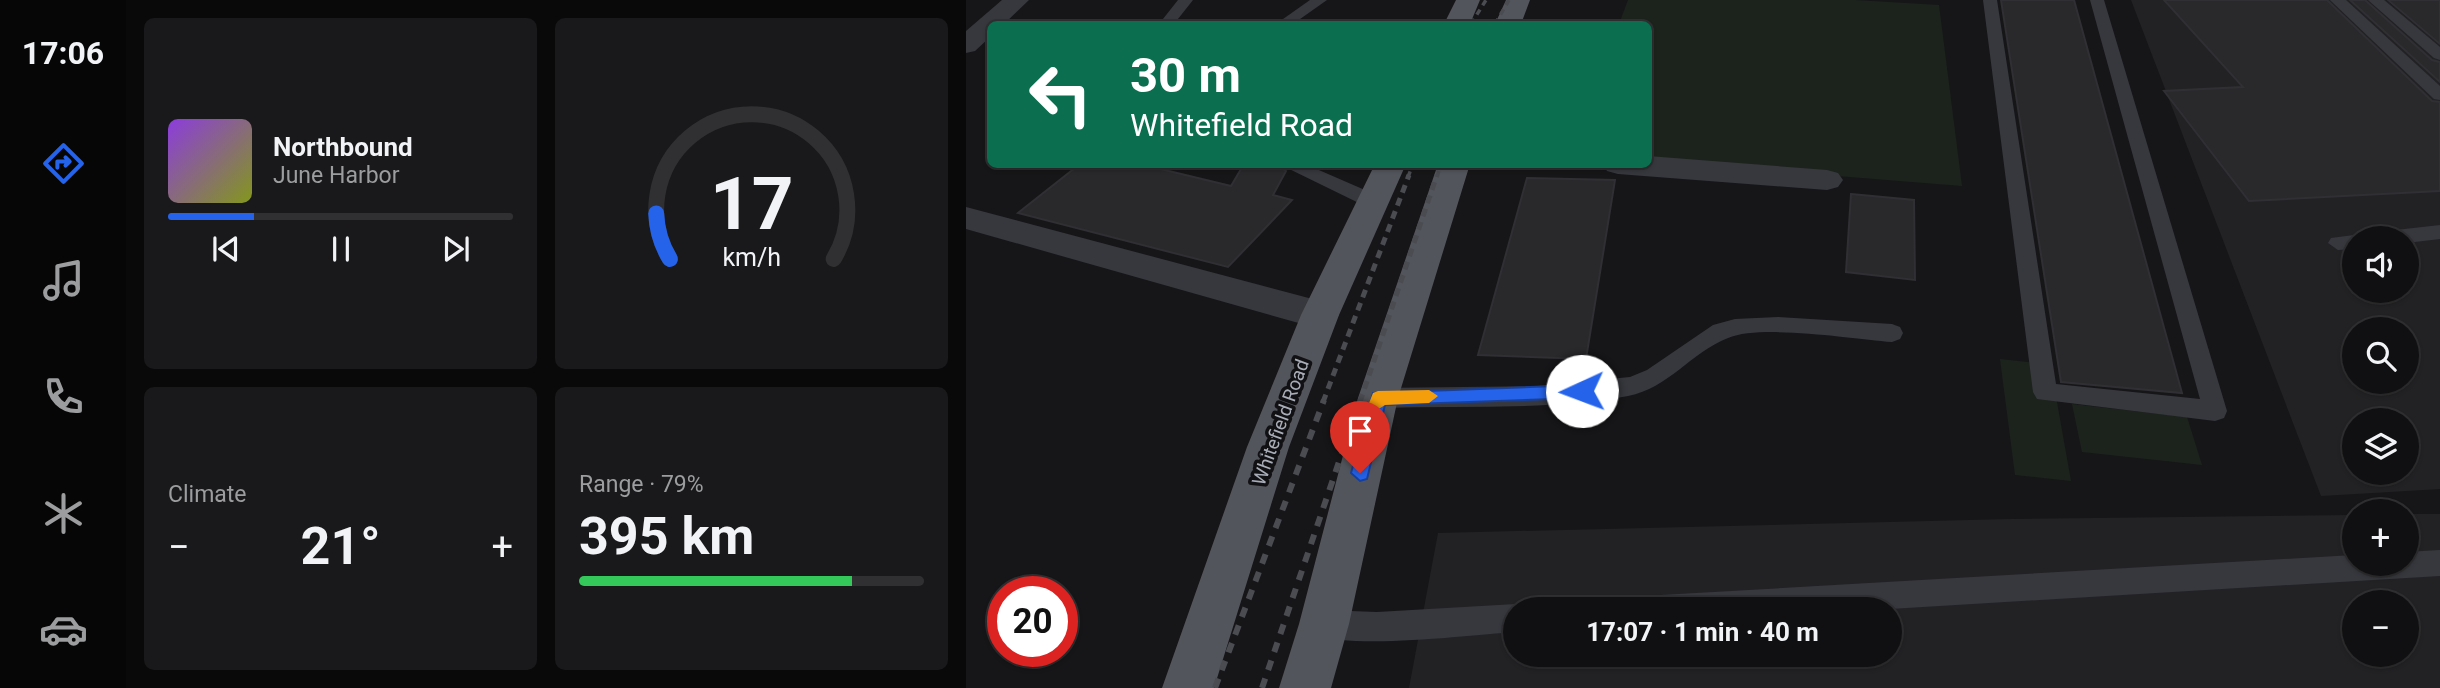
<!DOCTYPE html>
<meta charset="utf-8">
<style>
:root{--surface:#101012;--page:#19191b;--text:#f1f3f6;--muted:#9c9d9f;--line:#303032;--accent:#2563eb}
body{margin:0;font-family:Roboto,sans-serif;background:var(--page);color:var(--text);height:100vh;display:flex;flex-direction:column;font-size:26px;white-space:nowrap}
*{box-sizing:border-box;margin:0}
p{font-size:23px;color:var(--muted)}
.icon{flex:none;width:38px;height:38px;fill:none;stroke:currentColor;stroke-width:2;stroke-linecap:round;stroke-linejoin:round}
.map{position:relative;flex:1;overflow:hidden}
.sheet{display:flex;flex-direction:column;gap:18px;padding:18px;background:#09090a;width:840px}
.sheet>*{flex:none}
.top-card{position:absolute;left:21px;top:21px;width:665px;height:147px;border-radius:10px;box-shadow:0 2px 5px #0004,0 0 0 2px var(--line);background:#0b6e4f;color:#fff;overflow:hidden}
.fabs{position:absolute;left:1376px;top:226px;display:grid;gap:14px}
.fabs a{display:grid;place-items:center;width:77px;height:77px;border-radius:50%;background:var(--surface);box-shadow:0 2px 5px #0004,0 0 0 2px var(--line);font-size:35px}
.speed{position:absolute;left:21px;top:576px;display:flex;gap:14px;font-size:35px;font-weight:700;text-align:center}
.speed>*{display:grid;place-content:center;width:91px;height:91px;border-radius:50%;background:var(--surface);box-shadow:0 2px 5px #0004,0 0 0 2px var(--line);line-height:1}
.speed .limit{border:10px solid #d22;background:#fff;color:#111}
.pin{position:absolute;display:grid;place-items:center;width:60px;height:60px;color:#fff;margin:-72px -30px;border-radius:50% 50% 50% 0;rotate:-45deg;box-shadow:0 0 7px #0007}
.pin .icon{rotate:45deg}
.me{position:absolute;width:77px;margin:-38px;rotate:268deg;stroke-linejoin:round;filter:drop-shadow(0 0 5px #0008)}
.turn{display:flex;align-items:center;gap:24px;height:147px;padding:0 28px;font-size:32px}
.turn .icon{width:91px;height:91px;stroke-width:2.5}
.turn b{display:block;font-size:49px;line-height:60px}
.big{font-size:52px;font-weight:700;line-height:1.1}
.sheet .card{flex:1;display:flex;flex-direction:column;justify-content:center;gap:10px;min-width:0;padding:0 24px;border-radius:10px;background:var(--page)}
.sheet .dial{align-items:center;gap:0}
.dial svg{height:182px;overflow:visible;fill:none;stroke:var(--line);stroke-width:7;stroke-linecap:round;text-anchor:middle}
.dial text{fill:var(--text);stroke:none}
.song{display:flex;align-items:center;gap:21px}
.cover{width:84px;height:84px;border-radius:10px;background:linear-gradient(135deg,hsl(270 70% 55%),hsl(70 70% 35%))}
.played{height:7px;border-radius:4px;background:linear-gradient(90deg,var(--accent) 25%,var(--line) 25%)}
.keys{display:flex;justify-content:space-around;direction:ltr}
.heat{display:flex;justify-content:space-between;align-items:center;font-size:38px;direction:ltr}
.charge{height:10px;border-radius:5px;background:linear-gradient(90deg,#34c759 79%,var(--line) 0)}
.sheet .tiles{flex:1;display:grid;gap:18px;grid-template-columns:repeat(2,1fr)}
.trip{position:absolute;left:537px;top:597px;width:399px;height:70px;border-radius:35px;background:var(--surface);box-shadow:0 2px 5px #0004,0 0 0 2px var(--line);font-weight:700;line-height:70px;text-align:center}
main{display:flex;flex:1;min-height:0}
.tab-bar{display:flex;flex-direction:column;width:126px;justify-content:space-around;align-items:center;background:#060607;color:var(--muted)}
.tab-bar .icon{width:49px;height:49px}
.tab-bar .on{color:var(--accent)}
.tab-bar b{font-size:32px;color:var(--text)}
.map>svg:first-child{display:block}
</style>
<main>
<nav class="tab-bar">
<b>17:06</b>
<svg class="icon on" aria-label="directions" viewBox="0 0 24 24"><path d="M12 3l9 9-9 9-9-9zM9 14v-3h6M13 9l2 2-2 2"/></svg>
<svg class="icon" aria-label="music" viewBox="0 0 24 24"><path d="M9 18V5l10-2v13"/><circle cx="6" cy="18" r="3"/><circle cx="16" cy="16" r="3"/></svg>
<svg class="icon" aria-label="phone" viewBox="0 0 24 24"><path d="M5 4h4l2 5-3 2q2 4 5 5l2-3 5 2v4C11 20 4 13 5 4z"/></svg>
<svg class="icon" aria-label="climate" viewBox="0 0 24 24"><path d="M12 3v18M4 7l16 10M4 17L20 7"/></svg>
<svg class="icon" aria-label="car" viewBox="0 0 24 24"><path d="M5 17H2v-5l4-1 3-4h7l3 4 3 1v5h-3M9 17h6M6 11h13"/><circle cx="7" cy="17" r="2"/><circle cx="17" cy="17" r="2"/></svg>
</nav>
<section class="sheet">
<div class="tiles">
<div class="card">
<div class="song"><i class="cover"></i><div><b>Northbound</b><p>June Harbor</p></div></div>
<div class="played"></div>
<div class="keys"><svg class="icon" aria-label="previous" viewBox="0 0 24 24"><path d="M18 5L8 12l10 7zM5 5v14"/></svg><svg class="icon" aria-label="pause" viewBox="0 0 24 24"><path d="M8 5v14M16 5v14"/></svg><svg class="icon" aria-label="next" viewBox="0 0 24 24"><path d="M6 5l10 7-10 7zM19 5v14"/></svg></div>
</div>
<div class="card dial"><svg viewBox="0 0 100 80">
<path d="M14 69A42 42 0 1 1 86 69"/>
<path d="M14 69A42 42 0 0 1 8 49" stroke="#2563eb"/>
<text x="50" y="56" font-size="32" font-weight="700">17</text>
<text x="50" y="72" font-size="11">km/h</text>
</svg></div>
<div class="card"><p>Climate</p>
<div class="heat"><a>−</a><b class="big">21°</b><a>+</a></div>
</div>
<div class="card"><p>Range · 79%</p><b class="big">395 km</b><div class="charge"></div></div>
</div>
</section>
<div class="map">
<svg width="1474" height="688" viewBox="0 0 1474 688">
<rect width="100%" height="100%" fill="#161618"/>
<g fill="#222225" fill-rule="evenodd">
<path d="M 1165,0 L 1420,0 L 1474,45 L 1474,489 L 1355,496 ZM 1388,238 L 1440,238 L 1440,290 L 1388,290 ZM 1388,329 L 1440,329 L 1440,382 L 1388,382 ZM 1388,420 L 1440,420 L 1440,472 L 1388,472 Z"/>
<path d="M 1440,514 L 1474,514 L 1474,688 L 443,688 L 472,533 L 1044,519 L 1388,515 L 1388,564 L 1440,564 ZM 1388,602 L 1440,602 L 1440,654 L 1388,654 ZM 550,609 L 924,609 L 924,654 L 550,654 Z"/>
</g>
<g fill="#1c231d">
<path d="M 662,0 L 889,0 L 973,5 L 996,186 L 683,161 L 682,24 L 653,24 Z"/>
<path d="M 1034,359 L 1071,363 L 1089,391 L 1105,481 L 1049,475 Z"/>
<path d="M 1106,404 L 1221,417 L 1236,465 L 1116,452 Z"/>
</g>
<g fill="#29292c" stroke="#303034" stroke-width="2">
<path d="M 1035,0 L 1108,0 L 1216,393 L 1095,382 Z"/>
<path d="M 1198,0 L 1361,0 L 1466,101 L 1474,102 L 1474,191 L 1283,201 L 1198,91 L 1277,87 Z"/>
<path d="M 1384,0 L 1399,0 L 1466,60 L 1474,62 L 1474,82 Z"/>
<path d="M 1422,0 L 1474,0 L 1474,44 Z"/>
<path d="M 114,164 L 174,164 L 265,186 L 278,164 L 310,164 L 320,171 L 307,195 L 326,200 L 262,267 L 52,213 Z"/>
<path d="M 561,178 L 649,180 L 620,359 L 512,355 Z"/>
<path d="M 885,194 L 948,200 L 949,280 L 880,272 Z"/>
</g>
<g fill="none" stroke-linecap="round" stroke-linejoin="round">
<g fill="#37383d" fill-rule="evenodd">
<path d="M 212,0 L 227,0 L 208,24 L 193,24 Z"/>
<path d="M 344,0 L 361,0 L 327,24 L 310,24 Z"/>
<path d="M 1017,0 L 1031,0 L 1090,384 L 1234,399 L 1124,0 L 1138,0 L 1261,411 L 1258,418 L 1249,421 L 1071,399 L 1067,392 Z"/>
<path d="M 1364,0 L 1380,0 L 1474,86 L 1474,100 L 1468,99 Z"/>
<path d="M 1402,0 L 1418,0 L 1474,47 L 1474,60 L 1468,58 Z"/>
<path d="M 313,164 L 339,164 L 415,197 L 418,202 L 415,207 L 401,207 Z"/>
<path d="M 1474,225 L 1474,239 L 1440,243 L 1440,238 L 1411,238 L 1421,231 Z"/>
<path d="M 1388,235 L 1396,238 L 1388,238 L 1388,249 L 1372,250 L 1362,243 L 1365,238 Z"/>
<path d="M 812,317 L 926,324 L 934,327 L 937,333 L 934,339 L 926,342 C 887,339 796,324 762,338 C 724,353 703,388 662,396 C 580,411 495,405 412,408 L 404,405 L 400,398 L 404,391 L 412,388 L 571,386 L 664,377 L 681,370 L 747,325 L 769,319 Z"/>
<path d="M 1474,550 L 1474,576 L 924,609 L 681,609 L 685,599 L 695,595 L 1388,555 L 1388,564 L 1440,564 L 1440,552 Z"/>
<path d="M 550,604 L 561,609 L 550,609 L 550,632 C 503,635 387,650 348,634 L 343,624 L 348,614 L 358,610 L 411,612 Z"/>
</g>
<g fill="#37383d" fill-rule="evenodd">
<path d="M 36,0 L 63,0 L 38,24 L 24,24 L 24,37 L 9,51 L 0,53 L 0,31 Z"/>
<path d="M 682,156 L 861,170 L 872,173 L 877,180 L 872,187 L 861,190 L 652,174 L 641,171 L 637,164 L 682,164 Z"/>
<path d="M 0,207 L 354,301 L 367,305 L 373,315 L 367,325 L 354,329 L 0,229 Z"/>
</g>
<g fill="#53555c" fill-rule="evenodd">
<path d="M 490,0 L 514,0 L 504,24 L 478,24 Z"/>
<path d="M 540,0 L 564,0 L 555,24 L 529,24 Z"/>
<path d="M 409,164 L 440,164 L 373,315 L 323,447 L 248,688 L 196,688 L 281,447 L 335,315 Z"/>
<path d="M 472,164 L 504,164 L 432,398 L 383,624 L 365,688 L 313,688 L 333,624 L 392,398 Z"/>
</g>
<g stroke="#4a4c52" stroke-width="3.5" stroke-dasharray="6 5" stroke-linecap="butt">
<path d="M 505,24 L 520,0"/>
<path d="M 529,24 L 543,0"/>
<path d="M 442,177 L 447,164"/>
<path d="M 471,177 L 475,164"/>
</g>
<g stroke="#4a4c52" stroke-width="5" stroke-dasharray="8 6" stroke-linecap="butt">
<path d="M 357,402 L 443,175"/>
<path d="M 394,402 L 471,175"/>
</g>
<g stroke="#4a4c52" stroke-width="6" stroke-dasharray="10 9" stroke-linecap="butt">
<path d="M 249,688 L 358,400"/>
<path d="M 296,688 L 394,400"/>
</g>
</g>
<path fill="#2563eb" stroke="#184099" stroke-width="2" d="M 616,385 L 624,391 L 616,398 L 419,405 L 401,479 L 394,481 L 385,473 L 407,393 Z"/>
<path fill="#f59e0b" d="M 463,390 L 472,396 L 463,403 L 419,405 L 411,410 L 403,403 L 407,393 L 412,391 Z"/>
<g text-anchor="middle" stroke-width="7" stroke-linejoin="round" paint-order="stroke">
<g font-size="19" fill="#a8adb8" stroke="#111113">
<text transform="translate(314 422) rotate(-70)" y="7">Whitefield Road</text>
</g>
</g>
</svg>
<div class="fabs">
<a><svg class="icon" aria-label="sound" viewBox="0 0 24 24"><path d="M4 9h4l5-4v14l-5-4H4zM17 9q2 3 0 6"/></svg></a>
<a><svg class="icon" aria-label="search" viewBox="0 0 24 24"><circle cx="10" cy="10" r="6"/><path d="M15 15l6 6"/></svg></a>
<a><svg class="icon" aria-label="layers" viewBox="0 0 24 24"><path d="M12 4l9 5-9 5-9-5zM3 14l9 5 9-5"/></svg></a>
<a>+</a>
<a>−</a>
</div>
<div class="speed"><div class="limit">20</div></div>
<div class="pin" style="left:394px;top:473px;background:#d93025"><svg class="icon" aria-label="arrive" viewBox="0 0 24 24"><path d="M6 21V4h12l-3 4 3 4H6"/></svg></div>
<svg class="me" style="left:616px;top:391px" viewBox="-20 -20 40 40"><circle r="19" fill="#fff"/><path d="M0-13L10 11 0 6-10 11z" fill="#2563eb"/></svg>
<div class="trip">17:07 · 1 min · 40 m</div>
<div class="top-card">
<div class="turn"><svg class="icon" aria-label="left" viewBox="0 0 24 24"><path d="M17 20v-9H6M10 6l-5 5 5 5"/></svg><div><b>30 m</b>Whitefield Road</div></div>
</div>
</div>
</main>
